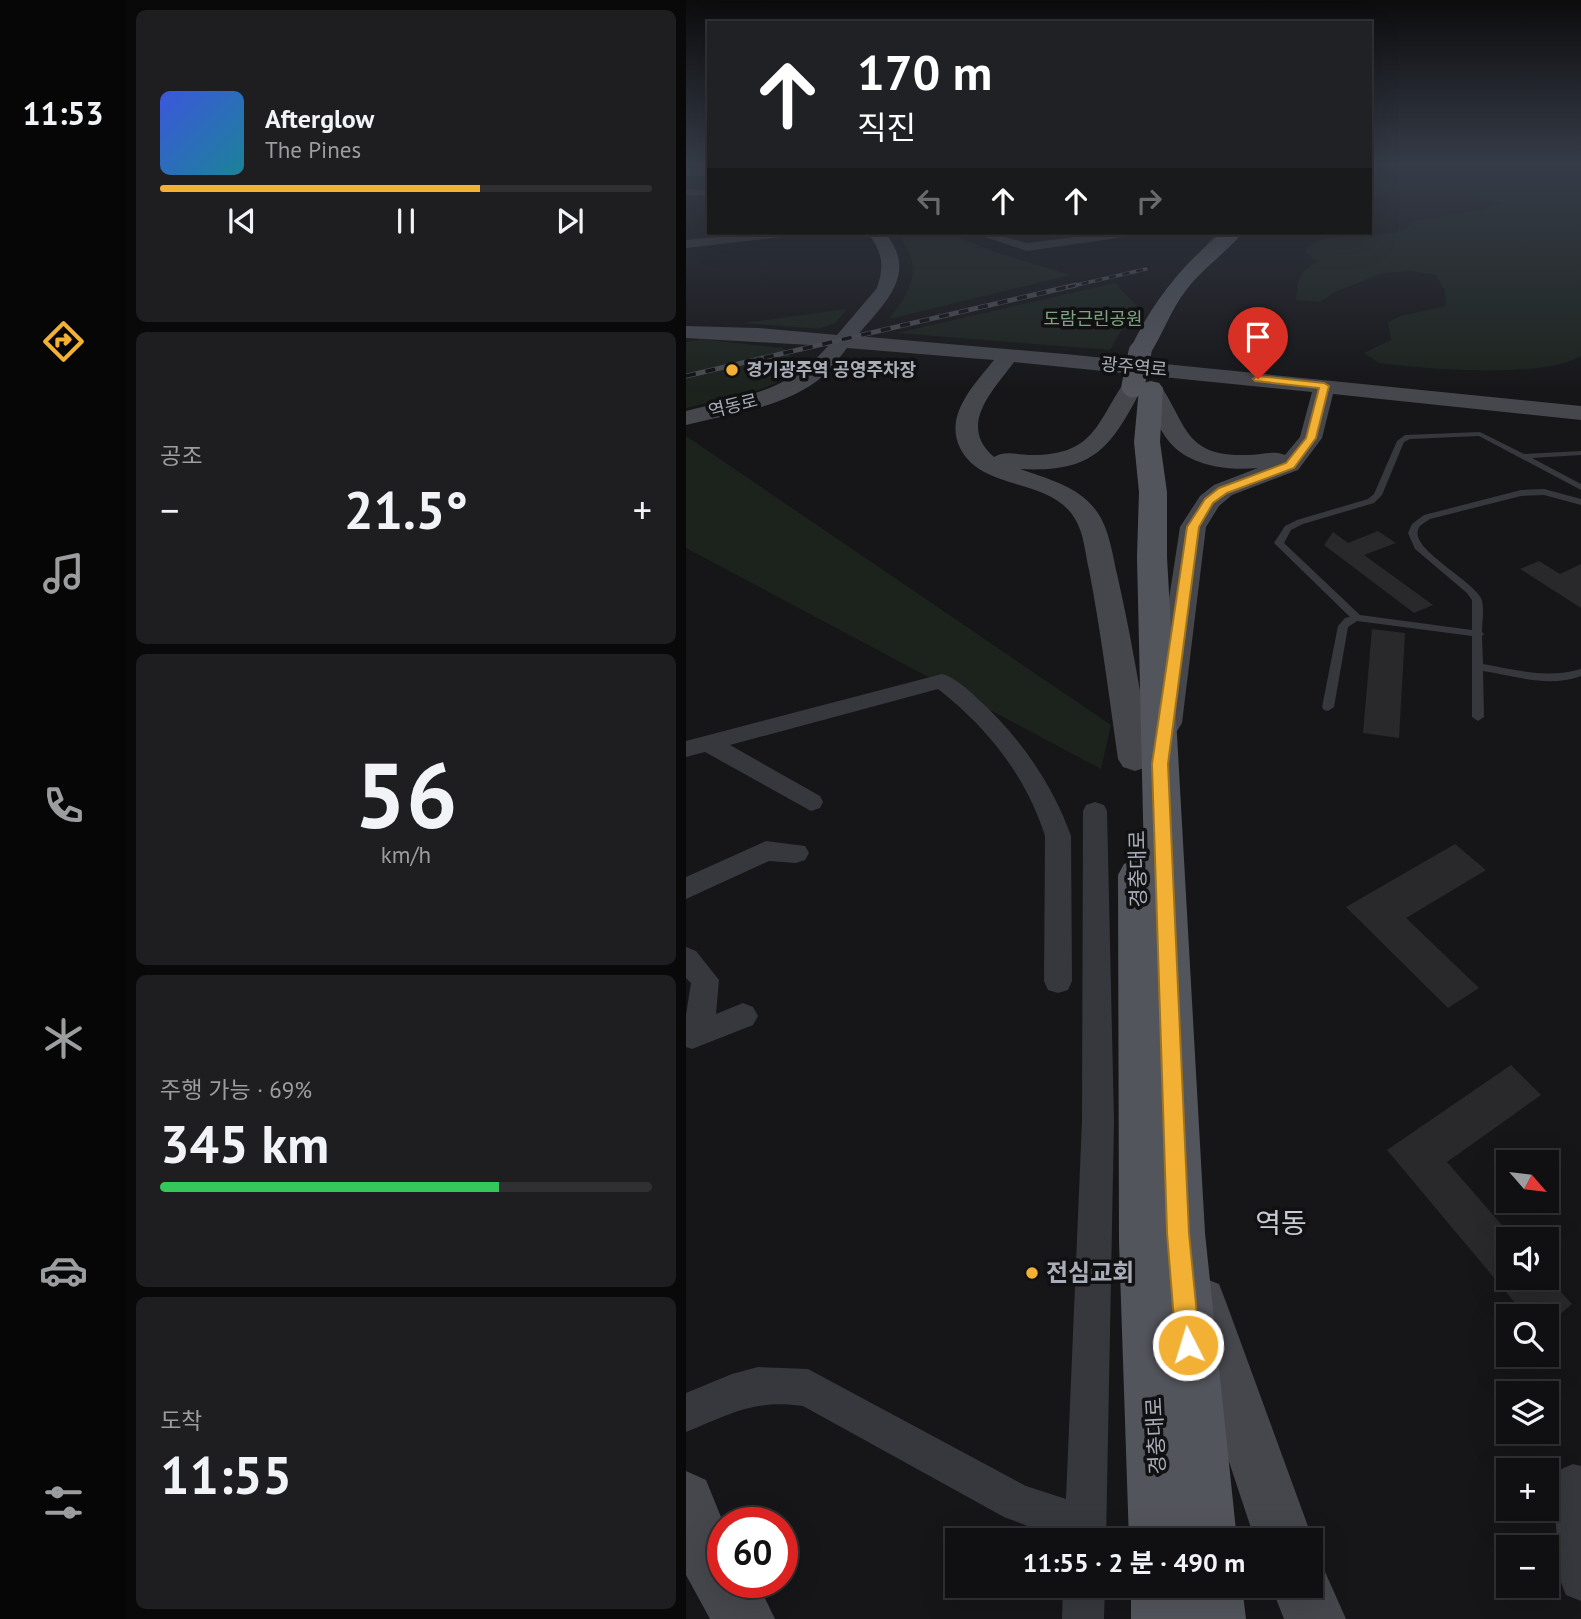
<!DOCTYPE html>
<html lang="ko">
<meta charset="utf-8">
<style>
:root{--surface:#101012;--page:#1e1e20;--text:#f1f3f6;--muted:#9c9d9f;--line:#303032;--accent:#f2b134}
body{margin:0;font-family:"PT Sans","Noto Sans KR",sans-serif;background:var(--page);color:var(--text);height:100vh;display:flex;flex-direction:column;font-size:26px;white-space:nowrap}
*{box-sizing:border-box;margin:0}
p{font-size:23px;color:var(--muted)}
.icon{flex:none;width:38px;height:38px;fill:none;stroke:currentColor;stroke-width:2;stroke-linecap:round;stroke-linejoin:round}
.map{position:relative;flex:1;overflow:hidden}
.sheet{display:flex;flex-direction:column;gap:10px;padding:10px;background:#09090a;width:560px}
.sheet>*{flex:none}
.hud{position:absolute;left:21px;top:21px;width:665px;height:214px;border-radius:0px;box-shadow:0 7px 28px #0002,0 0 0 2px var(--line);background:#202124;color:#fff;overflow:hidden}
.needle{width:46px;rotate:118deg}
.controls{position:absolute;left:810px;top:1150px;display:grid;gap:14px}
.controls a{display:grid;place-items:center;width:63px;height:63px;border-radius:0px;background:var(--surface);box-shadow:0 7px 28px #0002,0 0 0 2px var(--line);font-size:35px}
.speed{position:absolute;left:21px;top:1507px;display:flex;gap:14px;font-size:35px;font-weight:700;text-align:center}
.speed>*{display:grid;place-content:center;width:91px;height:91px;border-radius:50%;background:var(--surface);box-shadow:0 7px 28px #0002,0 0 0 2px var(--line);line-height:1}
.speed .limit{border:10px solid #d22;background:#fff;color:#111}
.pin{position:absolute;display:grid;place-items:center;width:60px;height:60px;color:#fff;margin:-72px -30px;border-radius:50% 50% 50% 0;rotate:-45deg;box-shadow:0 0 7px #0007}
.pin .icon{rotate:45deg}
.me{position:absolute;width:77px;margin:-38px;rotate:355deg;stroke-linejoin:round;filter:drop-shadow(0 0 5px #0008)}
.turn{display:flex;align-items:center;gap:24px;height:147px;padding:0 35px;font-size:32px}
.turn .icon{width:91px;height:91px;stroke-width:2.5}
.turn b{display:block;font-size:49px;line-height:60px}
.lanes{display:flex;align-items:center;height:66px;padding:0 35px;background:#0003;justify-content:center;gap:35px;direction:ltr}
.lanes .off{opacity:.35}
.big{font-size:52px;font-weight:700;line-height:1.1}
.sheet .card{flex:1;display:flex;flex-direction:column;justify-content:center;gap:10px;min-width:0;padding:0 24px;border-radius:10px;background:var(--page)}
.sheet .dial{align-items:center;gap:0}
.dial b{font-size:91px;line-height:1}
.song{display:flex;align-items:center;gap:21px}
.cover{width:84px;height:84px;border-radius:10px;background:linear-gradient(135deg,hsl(230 70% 55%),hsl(190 70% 35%))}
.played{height:7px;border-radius:4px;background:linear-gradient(90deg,var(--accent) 65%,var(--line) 65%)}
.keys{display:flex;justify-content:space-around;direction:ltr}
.heat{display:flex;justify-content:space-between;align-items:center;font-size:38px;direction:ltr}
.charge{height:10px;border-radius:5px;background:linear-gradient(90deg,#34c759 69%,var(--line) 0)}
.trip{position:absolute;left:259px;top:1528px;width:378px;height:70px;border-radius:0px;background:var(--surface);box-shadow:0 7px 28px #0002,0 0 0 2px var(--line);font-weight:700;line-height:70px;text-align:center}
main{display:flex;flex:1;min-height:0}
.menu{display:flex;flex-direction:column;width:126px;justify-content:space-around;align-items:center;background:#060607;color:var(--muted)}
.menu .icon{width:49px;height:49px}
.menu .active{color:var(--accent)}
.menu b{font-size:32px;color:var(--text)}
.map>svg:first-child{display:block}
</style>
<main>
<nav class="menu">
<b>11:53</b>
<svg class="icon active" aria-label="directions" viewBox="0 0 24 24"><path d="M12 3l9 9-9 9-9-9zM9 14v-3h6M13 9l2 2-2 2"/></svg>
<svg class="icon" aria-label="music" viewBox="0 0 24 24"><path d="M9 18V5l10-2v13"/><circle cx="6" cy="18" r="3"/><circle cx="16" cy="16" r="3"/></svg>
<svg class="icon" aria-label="phone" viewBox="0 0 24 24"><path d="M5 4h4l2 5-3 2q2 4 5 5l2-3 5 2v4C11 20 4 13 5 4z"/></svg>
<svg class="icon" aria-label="climate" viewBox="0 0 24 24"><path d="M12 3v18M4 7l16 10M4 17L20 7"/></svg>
<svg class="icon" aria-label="car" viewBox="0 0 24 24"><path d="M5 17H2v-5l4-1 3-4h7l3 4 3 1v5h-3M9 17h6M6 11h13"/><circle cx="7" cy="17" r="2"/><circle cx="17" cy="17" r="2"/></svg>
<svg class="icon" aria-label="filters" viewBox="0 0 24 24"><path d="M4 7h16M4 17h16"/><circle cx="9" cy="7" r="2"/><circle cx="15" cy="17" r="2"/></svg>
</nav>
<section class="sheet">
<div class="card">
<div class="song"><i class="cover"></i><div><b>Afterglow</b><p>The Pines</p></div></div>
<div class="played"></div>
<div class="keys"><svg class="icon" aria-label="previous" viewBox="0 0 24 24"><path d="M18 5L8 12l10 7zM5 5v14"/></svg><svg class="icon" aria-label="pause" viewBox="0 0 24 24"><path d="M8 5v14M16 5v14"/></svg><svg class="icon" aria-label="next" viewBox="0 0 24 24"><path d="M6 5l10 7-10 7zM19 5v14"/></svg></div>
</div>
<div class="card"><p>공조</p>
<div class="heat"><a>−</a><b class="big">21.5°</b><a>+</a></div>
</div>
<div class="card dial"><b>56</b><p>km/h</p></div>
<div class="card"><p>주행 가능 · 69%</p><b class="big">345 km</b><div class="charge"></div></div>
<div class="card"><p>도착</p><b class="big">11:55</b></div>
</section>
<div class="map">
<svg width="895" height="1619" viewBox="0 0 895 1619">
<rect width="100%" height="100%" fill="#161618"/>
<g fill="#1c231d">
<path d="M 816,165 L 895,165 L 895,356 C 857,379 739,369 693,363 L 678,353 L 705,340 L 702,322 L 715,316 L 760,306 L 759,290 L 750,275 L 725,271 L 697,273 L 649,292 L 634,302 L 610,300 C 612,278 613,273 632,261 L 618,252 C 637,227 684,239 711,232 C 719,230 726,222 735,220 C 762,214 789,214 815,204 L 802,197 L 787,195 L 706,191 L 684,200 L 684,179 L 748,175 L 780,178 L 804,175 Z"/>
<path d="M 211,233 L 262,233 L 309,252 L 384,275 L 203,319 C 227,288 238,267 211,233 Z"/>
<path d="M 429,283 L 450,305 L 424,350 L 211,333 Z"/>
<path d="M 161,309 L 149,323 L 132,329 L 57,323 Z"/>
<path d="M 15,339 L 97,348 L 111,363 C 96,393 31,400 0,408 L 0,342 Z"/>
<path d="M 0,436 L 425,725 L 415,769 L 0,548 Z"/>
</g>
<g fill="#29292c">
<path d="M 692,531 L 710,543 L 678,555 L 747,605 L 728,613 L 638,545 L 647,532 L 662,543 Z"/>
<path d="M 853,561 L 874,574 L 895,564 L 895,608 L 834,569 Z"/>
<path d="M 686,629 L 719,633 L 713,738 L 677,733 Z"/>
<path d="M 769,844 L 800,870 L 720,918 L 793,988 L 762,1008 L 660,907 Z"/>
<path d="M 825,1065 L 855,1095 L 761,1162 L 822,1232 L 822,1278 L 862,1278 L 886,1304 L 872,1316 L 840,1316 L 701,1150 Z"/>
</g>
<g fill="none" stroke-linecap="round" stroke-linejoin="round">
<g fill="#37383d" fill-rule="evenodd">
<path d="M 531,233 L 537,233 L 520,252 L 516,252 L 516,250 Z"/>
<path d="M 794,432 L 838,454 L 895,451 L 895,455 L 846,458 L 895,484 L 895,490 L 793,436 L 724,439 L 718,442 L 696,495 L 688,503 L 617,524 L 605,530 L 598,543 L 674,615 L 786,630 L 786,600 L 781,593 L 729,549 L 722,533 L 726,524 L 738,515 L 835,490 L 858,489 L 895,499 L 895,505 L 858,495 L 835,496 L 744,519 C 740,522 733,525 732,530 C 725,549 786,580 795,598 C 799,607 796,622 796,632 L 798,634 L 796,636 L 797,664 C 831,670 861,679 895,669 L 895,676 C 863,688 829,676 797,671 L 798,717 L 792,721 L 786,717 L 786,636 L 671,621 L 662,627 L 648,707 L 642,711 L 638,710 L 636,707 L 652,626 L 659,618 L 664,617 L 588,543 L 599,526 L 611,520 L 682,499 L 688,494 L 711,441 L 719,435 Z"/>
</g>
<g fill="#37383d" fill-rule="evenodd">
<path d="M 0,189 L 23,190 L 23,196 L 0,195 Z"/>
<path d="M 74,233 L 111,233 L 105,236 L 0,248 L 0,240 Z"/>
<path d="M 287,233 L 305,233 L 341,243 L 421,233 L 451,233 L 445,236 L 341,251 Z"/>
<path d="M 256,674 C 270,678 281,689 291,698 C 333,736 366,783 385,836 L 386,981 L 382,990 L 372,993 L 362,990 L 358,981 L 359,836 C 340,776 301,727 252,689 L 44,745 L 134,796 L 137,802 L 134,808 L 125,811 L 19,752 L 0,757 L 0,741 Z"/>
<path d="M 409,802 L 418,805 L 421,811 L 428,1121 L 420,1540 L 378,1540 L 318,1517 L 117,1406 C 68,1399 44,1414 0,1432 L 0,1393 L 46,1374 L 72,1367 L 122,1369 L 340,1486 L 380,1499 L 396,1121 L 397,811 L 400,805 Z"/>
<path d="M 80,841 L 119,846 L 123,853 L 119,860 L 110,863 L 83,861 L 0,899 L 0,877 Z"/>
<path d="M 0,947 L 10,951 L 33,980 L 30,1014 L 57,1003 L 67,1007 L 72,1016 L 67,1025 L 6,1049 L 0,1047 L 0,1015 L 5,983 L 0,978 Z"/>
<path d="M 887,1464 L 895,1466 L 895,1601 L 880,1595 L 874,1580 L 867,1484 L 873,1470 Z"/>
<path d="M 377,1586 L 419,1586 L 418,1619 L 376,1619 Z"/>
</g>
<g fill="#45474d" fill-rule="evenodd">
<rect x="0" y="168" width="23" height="8"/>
<path d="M 182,233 L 199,233 C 234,274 197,304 171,336 L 379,354 L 895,406 L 895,420 L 647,394 L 636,438 L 612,470 L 546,495 L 533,506 L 520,527 L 496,723 L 491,731 L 480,734 L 469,731 L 464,723 L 494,527 L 514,496 L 528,485 L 572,468 C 541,471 501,466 481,439 C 470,424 464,406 455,390 C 424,449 407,473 334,469 C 361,479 390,485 409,509 C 423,527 426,552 431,574 C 445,635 455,697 466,759 L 461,767 L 449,771 L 437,767 L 432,759 C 423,696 415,632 403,570 C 399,553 398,533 389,519 C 365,477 296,492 274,448 C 258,415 288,385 308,360 L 161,348 C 154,357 146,368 137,376 C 100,408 46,413 0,425 L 0,411 C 56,397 102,392 142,346 L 0,338 L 0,326 L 72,328 L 151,335 L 191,288 C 199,265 196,252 182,233 ZM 328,362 L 626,392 L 614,437 L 599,455 C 588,450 575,455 562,455 C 498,457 502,426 473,383 L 465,382 L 457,385 L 447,380 L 439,381 C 410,424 408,455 346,455 C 333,455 319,450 308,457 C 271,425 307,391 328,362 Z"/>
<path d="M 515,1277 L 533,1284 L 540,1302 L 627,1540 L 625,1546 L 625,1540 L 569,1540 L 490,1302 L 497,1284 Z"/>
<path d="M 0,1471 L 20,1480 L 37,1522 L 37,1582 L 71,1582 L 89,1619 L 24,1619 L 0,1575 Z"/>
<path d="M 625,1560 L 636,1565 L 660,1619 L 598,1619 L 585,1586 L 625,1586 Z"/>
</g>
<g fill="#53555c" fill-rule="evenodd">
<path d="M 536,233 L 556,233 C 541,252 517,268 501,289 C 484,310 477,335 462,357 L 446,357 L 443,352 C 464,305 496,264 536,233 Z"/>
<path d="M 465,381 L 473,383 L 477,388 L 474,442 L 481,492 L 481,557 L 519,1233 L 551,1540 L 443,1540 L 433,1242 L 432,875 L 438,864 L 452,859 L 458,861 L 451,557 L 453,492 L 448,442 L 453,388 L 457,383 Z"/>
<path d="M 445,1586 L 556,1586 L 560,1619 L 445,1619 Z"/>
</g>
<g stroke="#4a4c52" stroke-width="3.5">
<path id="rail-far1" d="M 382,287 L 460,269"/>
</g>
<g stroke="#4a4c52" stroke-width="5">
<path id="rail" d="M 0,376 L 390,285"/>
</g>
<use href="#rail-far1" stroke="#111113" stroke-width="2.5" stroke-dasharray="7" stroke-linecap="butt"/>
<use href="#rail" stroke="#111113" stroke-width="3.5" stroke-dasharray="10" stroke-linecap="butt"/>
<path stroke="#53555c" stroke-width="23" d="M 447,386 L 454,352"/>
</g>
<linearGradient id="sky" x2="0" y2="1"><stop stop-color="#0c0c0d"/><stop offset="0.42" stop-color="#363c48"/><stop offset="1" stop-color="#363c48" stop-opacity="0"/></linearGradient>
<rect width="895" height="392" fill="url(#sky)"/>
<path fill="#f2b134" stroke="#9d7322" stroke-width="2" d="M 572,376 L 638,383 L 643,386 L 630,438 L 608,468 L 541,493 L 527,503 L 513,527 L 482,764 L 503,1233 L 514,1345 L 510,1353 L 502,1357 L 493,1353 L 490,1345 L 481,1233 L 466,764 L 501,527 L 519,499 L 533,488 L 600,463 L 620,438 L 633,388 L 569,381 L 567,379 Z"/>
<g fill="#f2b134" stroke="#111113" stroke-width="2.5">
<circle cx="46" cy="370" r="7"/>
<circle cx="346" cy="1273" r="7"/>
</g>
<g text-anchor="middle" stroke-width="7" stroke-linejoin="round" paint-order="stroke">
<g font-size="18" fill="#7fa381" stroke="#111113">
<text x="407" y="325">도람근린공원</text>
</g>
<g font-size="18" fill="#a8adb8" stroke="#111113">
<text transform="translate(448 367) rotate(5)" y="6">광주역로</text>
<text transform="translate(47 406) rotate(-14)" y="6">역동로</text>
</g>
<g font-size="18" font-weight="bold" fill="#a8adb8" stroke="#111113" text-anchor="start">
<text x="60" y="376">경기광주역 공영주차장</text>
</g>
<g font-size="21" fill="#a8adb8" stroke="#111113">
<text transform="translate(452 869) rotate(-91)" y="7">경충대로</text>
<text transform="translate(470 1436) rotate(-93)" y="7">경충대로</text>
</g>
<g font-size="24" font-weight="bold" fill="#a8adb8" stroke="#111113" text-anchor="start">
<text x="360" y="1281">전심교회</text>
</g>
<g font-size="28" fill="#c9ccd4" stroke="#111113">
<text x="595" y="1233">역동</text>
</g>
</g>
</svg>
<div class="controls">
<a><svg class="needle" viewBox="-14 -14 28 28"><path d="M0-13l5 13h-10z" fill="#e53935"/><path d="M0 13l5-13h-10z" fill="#9c9d9f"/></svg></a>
<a><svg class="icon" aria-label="sound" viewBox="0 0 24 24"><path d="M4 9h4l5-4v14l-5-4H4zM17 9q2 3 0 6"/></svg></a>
<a><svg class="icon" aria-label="search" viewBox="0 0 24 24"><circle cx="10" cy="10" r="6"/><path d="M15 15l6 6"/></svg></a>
<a><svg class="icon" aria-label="layers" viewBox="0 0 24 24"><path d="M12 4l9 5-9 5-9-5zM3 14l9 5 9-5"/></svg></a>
<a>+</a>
<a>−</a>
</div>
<div class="speed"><div class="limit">60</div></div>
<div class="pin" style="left:572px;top:379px;background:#d93025"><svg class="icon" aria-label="arrive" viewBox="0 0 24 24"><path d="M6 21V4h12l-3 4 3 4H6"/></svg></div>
<svg class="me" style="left:502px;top:1345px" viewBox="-20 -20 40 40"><circle r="17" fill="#f2b134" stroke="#fff" stroke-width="3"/><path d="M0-11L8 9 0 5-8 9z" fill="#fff"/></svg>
<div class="trip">11:55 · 2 분 · 490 m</div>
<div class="hud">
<div class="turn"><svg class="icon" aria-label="ahead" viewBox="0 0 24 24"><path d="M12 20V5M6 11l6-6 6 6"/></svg><div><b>170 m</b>직진</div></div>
<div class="lanes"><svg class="icon off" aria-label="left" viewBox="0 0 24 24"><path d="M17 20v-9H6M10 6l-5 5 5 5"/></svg><svg class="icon" aria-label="ahead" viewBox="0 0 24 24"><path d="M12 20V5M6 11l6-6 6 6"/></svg><svg class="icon" aria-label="ahead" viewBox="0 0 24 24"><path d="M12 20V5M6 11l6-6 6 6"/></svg><svg class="icon off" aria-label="right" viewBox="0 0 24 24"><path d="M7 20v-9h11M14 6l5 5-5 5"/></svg></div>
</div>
</div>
</main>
